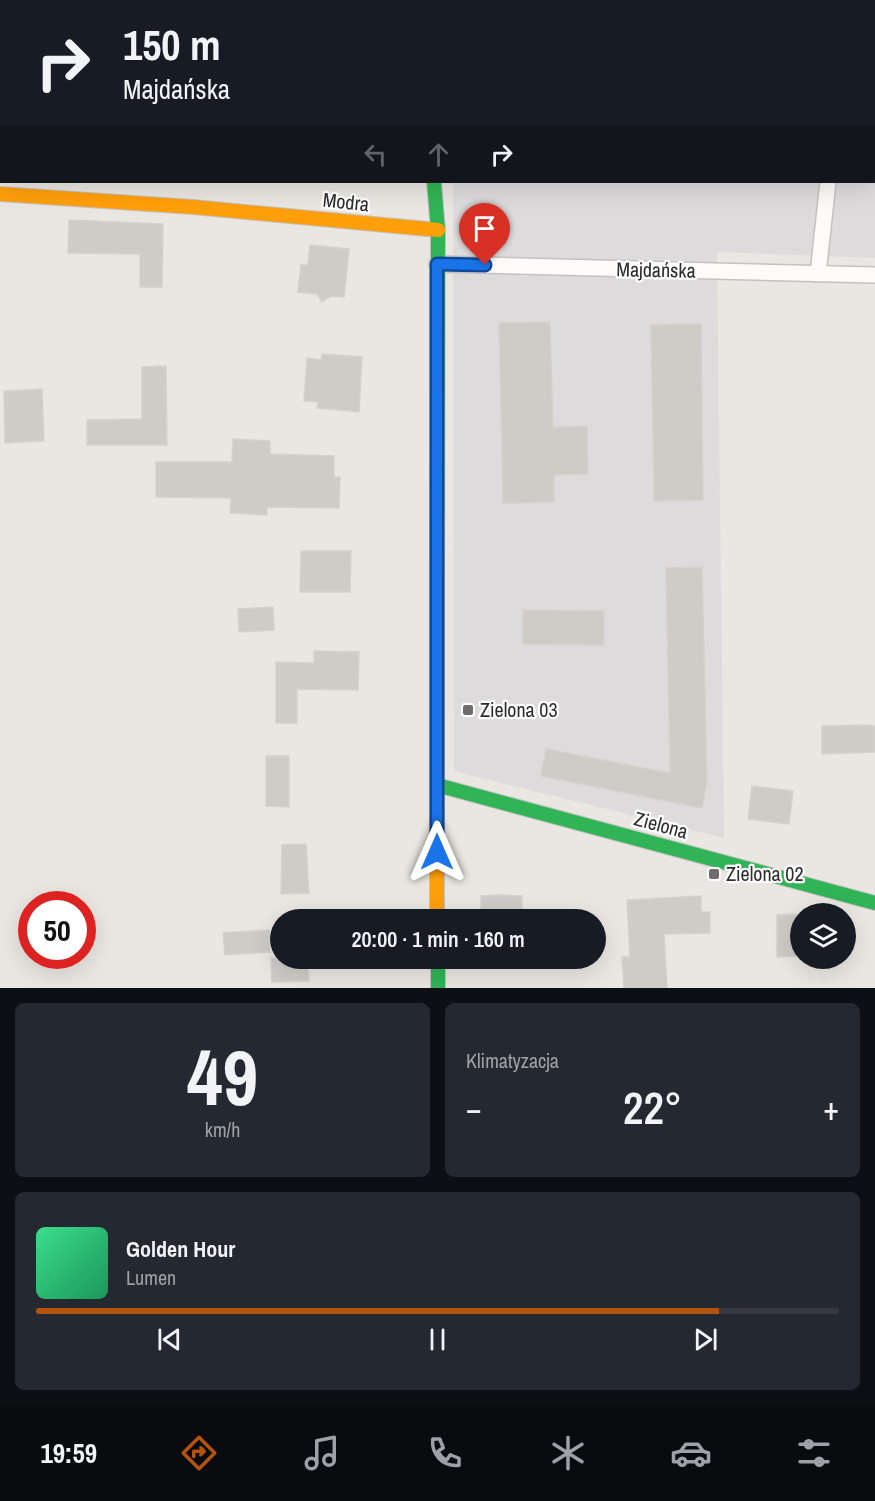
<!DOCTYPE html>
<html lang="pl">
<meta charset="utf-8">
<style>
:root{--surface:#171b24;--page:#242831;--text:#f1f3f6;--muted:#9ea1a6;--line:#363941;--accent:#b45309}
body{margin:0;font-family:"Archivo Narrow",sans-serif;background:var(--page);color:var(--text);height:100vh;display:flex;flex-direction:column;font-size:22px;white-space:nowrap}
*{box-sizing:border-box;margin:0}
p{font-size:20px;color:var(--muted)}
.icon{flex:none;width:33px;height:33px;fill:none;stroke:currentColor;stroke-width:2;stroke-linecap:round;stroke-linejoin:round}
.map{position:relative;height:988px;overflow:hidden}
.details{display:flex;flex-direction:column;gap:15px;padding:15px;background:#0d0f14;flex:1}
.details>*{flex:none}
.hud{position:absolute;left:0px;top:0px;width:876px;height:183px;box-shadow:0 6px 24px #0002;background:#171b24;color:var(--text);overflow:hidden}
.fabs{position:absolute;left:790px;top:903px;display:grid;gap:12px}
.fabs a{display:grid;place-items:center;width:66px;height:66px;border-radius:50%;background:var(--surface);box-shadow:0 6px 24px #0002;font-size:30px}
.speed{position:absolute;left:18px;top:891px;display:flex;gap:12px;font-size:30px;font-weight:700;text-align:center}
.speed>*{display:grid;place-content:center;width:78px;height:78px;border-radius:50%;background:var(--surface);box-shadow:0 6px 24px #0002;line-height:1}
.speed .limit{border:9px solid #d22;background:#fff;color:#111}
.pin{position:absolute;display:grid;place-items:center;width:51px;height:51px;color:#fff;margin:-62px -26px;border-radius:50% 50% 50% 0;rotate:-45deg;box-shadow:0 0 6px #0007}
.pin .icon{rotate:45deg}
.me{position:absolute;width:66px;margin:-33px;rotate:0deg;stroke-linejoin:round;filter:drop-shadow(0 0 4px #0008)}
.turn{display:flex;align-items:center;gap:21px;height:126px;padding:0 24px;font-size:27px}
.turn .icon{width:78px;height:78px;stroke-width:2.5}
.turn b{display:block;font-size:42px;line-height:51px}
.lanes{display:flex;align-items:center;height:57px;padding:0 24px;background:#0003;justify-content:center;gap:30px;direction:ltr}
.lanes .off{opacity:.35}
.big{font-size:45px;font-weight:600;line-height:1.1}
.details .tile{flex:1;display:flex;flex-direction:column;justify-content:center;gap:9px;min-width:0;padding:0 21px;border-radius:9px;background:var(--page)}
.details .dial{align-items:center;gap:0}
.dial b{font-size:78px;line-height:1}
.song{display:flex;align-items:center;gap:18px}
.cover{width:72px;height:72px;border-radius:9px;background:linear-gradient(135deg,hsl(150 70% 55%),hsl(150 70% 35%))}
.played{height:6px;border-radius:3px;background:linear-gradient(90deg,var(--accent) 85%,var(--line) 85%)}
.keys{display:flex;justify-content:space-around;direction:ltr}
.heat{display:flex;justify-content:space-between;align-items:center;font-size:33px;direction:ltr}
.details .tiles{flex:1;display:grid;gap:15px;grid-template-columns:1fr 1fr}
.tile:last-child{grid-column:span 2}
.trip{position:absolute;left:270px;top:909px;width:336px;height:60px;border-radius:30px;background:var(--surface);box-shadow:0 6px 24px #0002;font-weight:600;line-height:60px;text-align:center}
.menu{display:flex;height:96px;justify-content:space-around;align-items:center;background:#090b0e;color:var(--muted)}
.menu .icon{width:42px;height:42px}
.menu .on{color:var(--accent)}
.menu b{font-size:27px;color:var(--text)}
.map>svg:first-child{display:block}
</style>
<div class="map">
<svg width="875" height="988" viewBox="0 0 875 988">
<rect width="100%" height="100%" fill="#eae6e1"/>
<path fill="#dedbdd" d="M 420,0 L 875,0 L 875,258 L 717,252 L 724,838 L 454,771 L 453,182 L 874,182 L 874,2 Z"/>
<g fill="#cfccc8" stroke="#d5d2cd" stroke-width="1.5">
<path d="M 69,220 L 163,224 L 162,287 L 140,287 L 140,254 L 68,253 Z"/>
<path d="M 310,245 L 349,249 L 344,297 L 331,296 L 322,302 L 317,294 L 298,292 L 301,265 L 308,265 Z"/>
<path d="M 550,322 L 553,427 L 587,426 L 588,474 L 554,475 L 554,502 L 503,503 L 499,323 Z"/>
<path d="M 701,324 L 703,500 L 654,501 L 651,325 Z"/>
<path d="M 322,354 L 362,357 L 359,412 L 317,408 L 318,402 L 304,401 L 307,358 L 321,360 Z"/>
<path d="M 166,366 L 167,445 L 87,445 L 87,420 L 142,419 L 142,367 Z"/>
<path d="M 42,389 L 44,441 L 5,443 L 4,391 Z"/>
<path d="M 233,439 L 270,441 L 270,454 L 334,456 L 334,477 L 340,477 L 339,508 L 267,507 L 267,515 L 230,513 L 231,498 L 156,497 L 156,462 L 232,462 Z"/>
<path d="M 301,551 L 351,551 L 350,592 L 300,592 Z"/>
<path d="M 702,567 L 707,781 L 702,808 L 541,776 L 546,749 L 670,773 L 666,568 Z"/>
<path d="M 273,607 L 274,630 L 239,632 L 238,609 Z"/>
<path d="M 523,610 L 604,611 L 604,645 L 523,644 Z"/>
<path d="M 314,651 L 359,652 L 358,690 L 297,689 L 297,723 L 276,723 L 276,662 L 314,663 Z"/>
<path d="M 866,725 L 875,726 L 875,752 L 822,754 L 822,726 Z"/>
<path d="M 266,756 L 289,756 L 289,807 L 266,806 Z"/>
<path d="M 752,786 L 793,791 L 789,824 L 748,819 Z"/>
<path d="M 306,844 L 309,893 L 281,894 L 282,845 Z"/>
<path d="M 496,895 L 522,896 L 522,920 L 481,920 L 481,896 Z"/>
<path d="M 701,896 L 701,912 L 710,912 L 710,933 L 664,934 L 667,988 L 624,988 L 622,957 L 630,957 L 627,900 Z"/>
<path d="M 797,914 L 797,956 L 777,957 L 777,915 Z"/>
<path d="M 269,930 L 270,952 L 225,955 L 223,933 Z"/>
<path d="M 271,958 L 307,958 L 309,981 L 272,982 Z"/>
</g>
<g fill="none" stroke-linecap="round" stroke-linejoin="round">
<g stroke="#c3c2c2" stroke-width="18">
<g id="lane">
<path d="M 821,0 L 822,2"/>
<path d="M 437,264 L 875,275"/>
<path d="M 818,274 L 828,182"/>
</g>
</g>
<g stroke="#c3c2c2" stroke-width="16">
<g id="fast">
<path d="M 405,0 L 405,2"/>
<path d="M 434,182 L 438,230 L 437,581"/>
<path d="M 437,785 L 875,903"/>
<path d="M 438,958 L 438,988"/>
</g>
</g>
<g stroke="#c3c2c2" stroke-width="16">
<g id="slow">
<path d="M 0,194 L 193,207 L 438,230"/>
<path d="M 437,920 L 437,581"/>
</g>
</g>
<use href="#lane" stroke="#fcfbfa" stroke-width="15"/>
<use href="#fast" stroke="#30b455" stroke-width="14"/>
<use href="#slow" stroke="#ff9f0a" stroke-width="14"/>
</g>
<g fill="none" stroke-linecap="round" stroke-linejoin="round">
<g stroke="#114b97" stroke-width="15">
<path id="route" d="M 437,852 L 437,264 L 485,265"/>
</g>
<use href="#route" stroke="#1a73e8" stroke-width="10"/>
</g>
<g fill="#6e6d6b" stroke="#fff" stroke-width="2">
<rect x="462" y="704" width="12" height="12" rx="3"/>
<rect x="708" y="868" width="12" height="12" rx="3"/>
</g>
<g text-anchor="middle" stroke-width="4.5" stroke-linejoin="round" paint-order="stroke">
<g font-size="20" fill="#2c2c2c" stroke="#fff">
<text transform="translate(346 202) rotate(6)" y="7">Modra</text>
<text transform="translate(656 270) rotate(1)" y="7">Majdańska</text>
<text transform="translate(661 825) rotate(15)" y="7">Zielona</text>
</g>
<g font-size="20" fill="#2c2c2c" stroke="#fff" text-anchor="start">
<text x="480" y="717">Zielona 03</text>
<text x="726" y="881">Zielona 02</text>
</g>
</g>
</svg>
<div class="fabs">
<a><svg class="icon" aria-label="layers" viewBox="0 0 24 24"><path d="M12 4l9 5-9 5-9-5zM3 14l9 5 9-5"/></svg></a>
</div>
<div class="speed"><div class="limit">50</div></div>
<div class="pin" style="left:485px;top:265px;background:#d93025"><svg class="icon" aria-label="arrive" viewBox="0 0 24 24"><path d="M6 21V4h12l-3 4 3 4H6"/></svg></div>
<svg class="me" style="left:437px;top:852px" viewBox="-20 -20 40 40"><path d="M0-17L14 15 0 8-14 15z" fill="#1a73e8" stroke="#fff" stroke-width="4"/></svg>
<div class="trip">20:00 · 1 min · 160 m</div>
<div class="hud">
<div class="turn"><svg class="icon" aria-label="right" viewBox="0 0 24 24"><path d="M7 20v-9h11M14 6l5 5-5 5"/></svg><div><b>150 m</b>Majdańska</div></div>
<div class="lanes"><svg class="icon off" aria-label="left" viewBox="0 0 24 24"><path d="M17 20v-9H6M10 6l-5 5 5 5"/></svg><svg class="icon off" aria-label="ahead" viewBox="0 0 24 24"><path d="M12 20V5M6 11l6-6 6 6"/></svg><svg class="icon" aria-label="right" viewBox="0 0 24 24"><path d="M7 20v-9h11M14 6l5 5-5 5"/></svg></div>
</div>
</div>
<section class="details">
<div class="tiles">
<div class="tile dial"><b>49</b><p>km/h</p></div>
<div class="tile"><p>Klimatyzacja</p>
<div class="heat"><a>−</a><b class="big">22°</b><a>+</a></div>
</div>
<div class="tile">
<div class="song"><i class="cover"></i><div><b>Golden Hour</b><p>Lumen</p></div></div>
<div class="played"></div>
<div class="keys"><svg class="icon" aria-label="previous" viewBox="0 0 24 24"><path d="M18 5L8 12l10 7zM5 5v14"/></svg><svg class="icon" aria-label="pause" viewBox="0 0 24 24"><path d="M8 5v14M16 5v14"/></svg><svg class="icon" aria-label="next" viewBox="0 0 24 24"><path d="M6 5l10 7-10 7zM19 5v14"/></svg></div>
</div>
</div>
</section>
<nav class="menu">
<b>19:59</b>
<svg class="icon on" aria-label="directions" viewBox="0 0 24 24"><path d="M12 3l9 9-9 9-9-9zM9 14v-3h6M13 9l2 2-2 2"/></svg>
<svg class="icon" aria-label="music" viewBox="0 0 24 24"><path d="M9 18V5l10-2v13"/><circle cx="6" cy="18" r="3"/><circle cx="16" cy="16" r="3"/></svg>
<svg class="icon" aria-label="phone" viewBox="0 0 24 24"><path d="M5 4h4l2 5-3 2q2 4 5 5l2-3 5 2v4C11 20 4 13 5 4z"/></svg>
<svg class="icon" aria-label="climate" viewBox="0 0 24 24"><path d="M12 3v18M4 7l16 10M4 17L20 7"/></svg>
<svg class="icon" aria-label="car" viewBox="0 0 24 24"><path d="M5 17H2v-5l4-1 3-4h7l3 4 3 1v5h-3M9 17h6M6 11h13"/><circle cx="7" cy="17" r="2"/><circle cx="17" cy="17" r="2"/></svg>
<svg class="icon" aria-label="filters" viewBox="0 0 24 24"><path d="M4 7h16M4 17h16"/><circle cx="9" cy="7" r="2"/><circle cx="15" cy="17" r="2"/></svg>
</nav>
